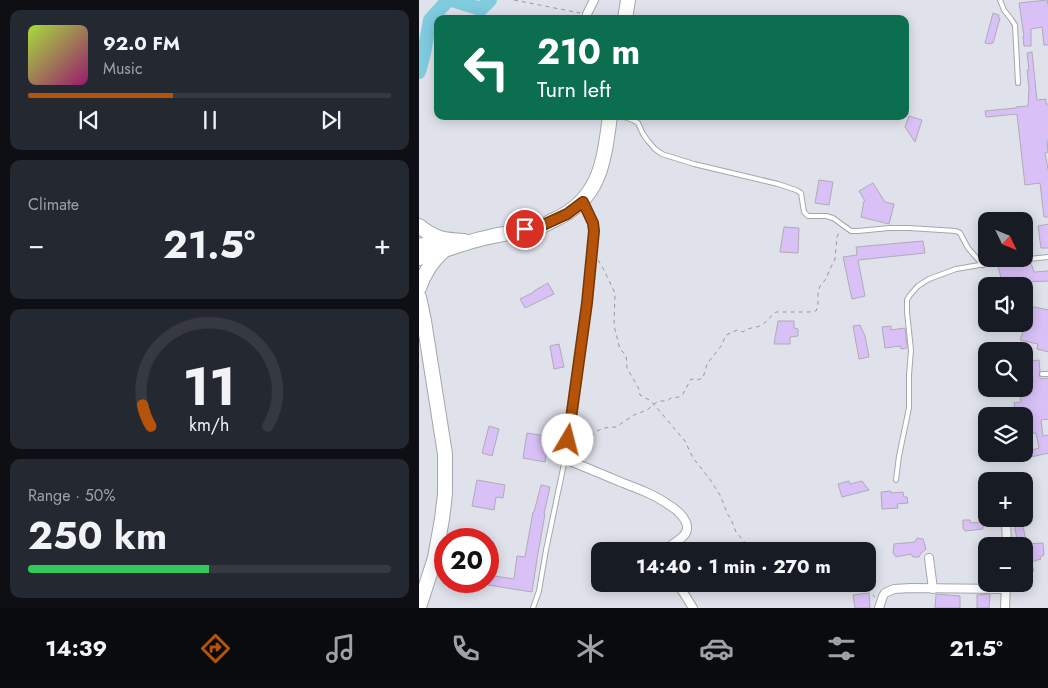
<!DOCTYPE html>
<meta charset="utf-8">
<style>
:root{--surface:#171b24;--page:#242831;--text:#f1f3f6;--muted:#9ea1a6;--line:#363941;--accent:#b45309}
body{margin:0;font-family:Jost,sans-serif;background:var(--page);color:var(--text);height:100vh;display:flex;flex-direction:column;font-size:19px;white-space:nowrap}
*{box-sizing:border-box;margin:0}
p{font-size:16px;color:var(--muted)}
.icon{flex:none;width:28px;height:28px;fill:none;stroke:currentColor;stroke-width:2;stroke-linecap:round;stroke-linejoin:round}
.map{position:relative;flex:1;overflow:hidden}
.panel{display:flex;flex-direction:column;gap:10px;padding:10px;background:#0d0f14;width:419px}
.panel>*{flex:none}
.hud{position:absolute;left:15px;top:15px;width:475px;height:105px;border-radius:10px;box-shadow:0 2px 12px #0003;background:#0b6e4f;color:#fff;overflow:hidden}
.needle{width:32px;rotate:133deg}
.fabs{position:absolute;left:559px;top:212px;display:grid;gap:10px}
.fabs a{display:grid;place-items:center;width:55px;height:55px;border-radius:10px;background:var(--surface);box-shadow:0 2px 12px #0003;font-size:25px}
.speed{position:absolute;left:15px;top:528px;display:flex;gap:10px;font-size:25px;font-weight:700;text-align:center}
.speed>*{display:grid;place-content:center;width:65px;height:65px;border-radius:50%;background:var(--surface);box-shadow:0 2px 12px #0003;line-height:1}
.speed .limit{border:8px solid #d22;background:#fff;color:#111}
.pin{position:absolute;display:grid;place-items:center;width:42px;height:42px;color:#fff;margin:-21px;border:2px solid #fff;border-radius:50%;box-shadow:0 1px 5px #0007}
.me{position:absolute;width:55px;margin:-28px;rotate:8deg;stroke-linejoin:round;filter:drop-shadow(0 0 4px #0008)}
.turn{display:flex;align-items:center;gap:18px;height:105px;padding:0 20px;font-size:22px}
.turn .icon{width:65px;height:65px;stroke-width:2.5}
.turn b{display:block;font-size:35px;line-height:42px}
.big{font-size:38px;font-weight:700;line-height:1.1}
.panel .card{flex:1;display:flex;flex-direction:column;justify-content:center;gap:8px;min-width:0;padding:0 18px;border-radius:10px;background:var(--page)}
.panel .dial{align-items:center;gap:0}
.dial svg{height:130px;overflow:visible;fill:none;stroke:var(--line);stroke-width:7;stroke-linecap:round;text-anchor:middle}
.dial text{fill:var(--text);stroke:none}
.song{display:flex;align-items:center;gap:15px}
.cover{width:60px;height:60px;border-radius:8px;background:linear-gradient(135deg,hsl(80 70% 55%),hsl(320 70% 35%))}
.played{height:5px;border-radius:2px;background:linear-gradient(90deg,var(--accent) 40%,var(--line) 40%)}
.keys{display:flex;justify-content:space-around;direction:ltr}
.heat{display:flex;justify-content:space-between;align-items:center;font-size:28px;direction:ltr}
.charge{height:8px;border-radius:4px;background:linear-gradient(90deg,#34c759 50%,var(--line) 0)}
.trip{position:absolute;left:172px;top:542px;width:285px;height:50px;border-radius:10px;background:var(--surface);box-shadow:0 2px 12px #0003;font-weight:700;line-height:50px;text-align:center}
.tab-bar{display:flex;height:80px;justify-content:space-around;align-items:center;background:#090b0e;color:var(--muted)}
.tab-bar .icon{width:35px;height:35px}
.tab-bar .current{color:var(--accent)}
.tab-bar b{font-size:22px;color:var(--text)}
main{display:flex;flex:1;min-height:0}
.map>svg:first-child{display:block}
</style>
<main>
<section class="panel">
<div class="card">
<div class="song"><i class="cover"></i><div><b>92.0 FM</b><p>Music</p></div></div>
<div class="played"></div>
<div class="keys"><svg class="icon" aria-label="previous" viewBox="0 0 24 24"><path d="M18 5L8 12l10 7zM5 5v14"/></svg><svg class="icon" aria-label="pause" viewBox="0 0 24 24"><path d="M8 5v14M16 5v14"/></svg><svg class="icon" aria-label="next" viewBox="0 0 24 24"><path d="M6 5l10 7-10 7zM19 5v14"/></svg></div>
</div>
<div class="card"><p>Climate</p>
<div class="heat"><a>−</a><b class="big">21.5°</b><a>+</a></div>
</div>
<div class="card dial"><svg viewBox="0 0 100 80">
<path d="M14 69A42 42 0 1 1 86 69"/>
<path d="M14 69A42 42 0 0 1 9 56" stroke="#b45309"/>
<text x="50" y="56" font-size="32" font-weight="700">11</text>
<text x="50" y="72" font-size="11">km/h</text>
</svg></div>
<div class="card"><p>Range · 50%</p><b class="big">250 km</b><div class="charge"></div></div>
</section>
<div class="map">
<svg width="630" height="608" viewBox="0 0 630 608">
<rect width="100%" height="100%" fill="#dfe2eb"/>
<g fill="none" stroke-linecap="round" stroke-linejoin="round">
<g stroke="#81cbdf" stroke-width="14">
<path d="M 33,0 L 62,9 L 71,0"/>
<path d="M 0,72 L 5,53 L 11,20 L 29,0"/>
</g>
</g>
<g fill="#d9c1f8" stroke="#afabb4">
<path d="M 628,0 L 630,9 L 630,45 L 625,45 L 623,27 L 612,29 L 612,46 L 605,46 L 604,36 L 605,36 L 600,3 Z"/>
<path d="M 574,13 L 580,15 L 579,17 L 581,18 L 574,43 L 572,43 L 572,44 L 566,43 Z"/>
<path d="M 613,52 L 618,100 L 627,99 L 627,104 L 630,104 L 630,141 L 628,141 L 629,152 L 626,153 L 630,174 L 630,217 L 625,217 L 621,183 L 606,185 L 598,114 L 567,117 L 566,111 L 597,108 L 597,107 L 609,106 L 610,88 L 608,70 L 610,70 L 608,53 Z"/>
<path d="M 490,116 L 503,120 L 496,142 L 486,127 Z"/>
<path d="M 400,180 L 414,182 L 410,205 L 396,203 Z"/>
<path d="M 454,183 L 466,202 L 475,204 L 470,224 L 442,217 L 445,201 L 446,201 L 440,191 Z"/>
<path d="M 630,224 L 630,248 L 622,248 L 619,226 Z"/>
<path d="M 365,227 L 380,228 L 379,253 L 361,252 Z"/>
<path d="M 504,241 L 506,253 L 439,260 L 446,296 L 433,299 L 424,257 L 438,255 L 437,247 Z"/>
<path d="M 612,263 L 615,272 L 630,271 L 630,281 L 607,282 L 607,278 L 583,282 L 579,266 L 596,264 L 597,265 Z"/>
<path d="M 129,283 L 135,294 L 106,308 L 101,299 L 115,292 L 115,291 Z"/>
<path d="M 605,305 L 630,310 L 630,352 L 618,349 L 619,344 L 601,340 L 605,328 Z"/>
<path d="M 359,321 L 375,321 L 375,328 L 379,329 L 379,336 L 371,337 L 371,344 L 355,344 Z"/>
<path d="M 441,325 L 446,336 L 450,357 L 440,359 L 434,326 Z"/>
<path d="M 472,326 L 472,330 L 486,328 L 488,348 L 482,349 L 481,346 L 466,348 L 463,327 Z"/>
<path d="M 140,344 L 145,367 L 135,369 L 131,346 Z"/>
<path d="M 620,360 L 621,371 L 620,375 L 622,379 L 630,378 L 630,419 L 622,420 L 624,436 L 630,435 L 630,453 L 607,458 L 606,452 L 620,448 L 617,433 L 605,434 L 605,416 L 602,416 L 602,414 L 597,414 L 595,403 L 602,402 L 600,389 L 605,389 L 605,383 L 614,382 L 612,361 Z"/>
<path d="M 70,426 L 80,429 L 73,456 L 63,453 Z"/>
<path d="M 108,433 L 126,436 L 124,448 L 128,449 L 126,462 L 104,458 Z"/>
<path d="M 58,480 L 86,485 L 84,498 L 77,497 L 75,510 L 53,506 Z"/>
<path d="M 430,481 L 431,484 L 443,481 L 450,490 L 423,497 L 419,484 Z"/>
<path d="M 122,485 L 131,487 L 125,514 L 126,514 L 118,559 L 113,592 L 69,585 L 69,575 L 95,579 L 98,556 L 106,557 L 114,512 L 115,512 Z"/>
<path d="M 472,491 L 472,493 L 484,492 L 485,497 L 488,497 L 489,503 L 478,504 L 479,508 L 463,509 L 462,492 Z"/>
<path d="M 544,520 L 551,520 L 552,523 L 564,522 L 564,529 L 546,531 L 544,528 Z"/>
<path d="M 603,523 L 608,544 L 624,543 L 625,555 L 621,557 L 622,559 L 612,562 L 615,571 L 605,573 L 605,546 L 599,546 L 596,528 L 597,527 L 598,525 Z"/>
<path d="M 498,538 L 504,539 L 507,549 L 502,553 L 500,557 L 494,557 L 492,554 L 477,557 L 474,553 L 475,544 L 496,542 Z"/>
<path d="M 450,593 L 451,608 L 436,608 L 434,595 Z"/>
<path d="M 517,594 L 541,596 L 541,608 L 516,608 Z"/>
<path d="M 571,594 L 570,608 L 558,608 L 558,595 Z"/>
</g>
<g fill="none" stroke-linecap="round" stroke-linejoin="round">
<g stroke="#a4a6af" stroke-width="6">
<g id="lane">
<path d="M 581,0 L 585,10 L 592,19 L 596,25 L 599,83"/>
<path d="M 202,116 L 214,120 L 219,123 L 224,134 L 229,141 L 236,149 L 243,154 L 275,164 L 359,184 L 377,190 L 382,193 L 385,212 L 389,216 L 407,216 L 414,218 L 432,231 L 439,231 L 470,228 L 490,228 L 537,231 L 541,233 L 549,248 L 564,265"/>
<path d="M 623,374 L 630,374"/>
<path d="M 477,480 L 480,456 L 490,408 L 490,375 L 492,350 L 488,312 L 488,300 L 491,295 L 499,286 L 510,279 L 537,269 L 578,262 L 630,257"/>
<path d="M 114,608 L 120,591 L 127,550 L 146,459 L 168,303 L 175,231 L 174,223 L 165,204"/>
</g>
</g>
<g stroke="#a4a6af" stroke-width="10">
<g id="street">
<path d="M 168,14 L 175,0"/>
<path d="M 146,459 C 166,467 185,475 204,483 C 220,489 236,495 250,505 C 257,509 269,519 268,529 C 267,539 251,543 247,551"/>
<path d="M 587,519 L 588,546"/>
<path d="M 510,558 L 514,589"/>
<path d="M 259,584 L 274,608"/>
<path d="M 460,608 L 464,596 L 466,593 L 475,589 L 492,588 L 587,589"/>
<path d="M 586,608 L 587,585"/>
</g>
</g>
<g stroke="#a4a6af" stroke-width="16">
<g id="highway">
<path d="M 206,19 L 209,0"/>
<path d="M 0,226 C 16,239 25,240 45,241"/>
<path d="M 0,246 L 26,241"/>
<path d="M 0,258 C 24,251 46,242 70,237 C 88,233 106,231 123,226 C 128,224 132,221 137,219 C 182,198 185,160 191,116"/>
<path d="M 0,288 C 5,273 12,262 24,251"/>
<path d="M 0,297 L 5,321 L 26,454 L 26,494 L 23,519 L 16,558 L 0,607"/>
</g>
</g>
<g stroke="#95979e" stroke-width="1" stroke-dasharray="4 4" stroke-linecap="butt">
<path d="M 95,0 L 161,13"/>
<path d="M 177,16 L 190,19"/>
<path d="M 179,260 L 185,270 L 196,293 L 195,326 L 201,349 L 207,355 L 208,368 L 220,389 L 221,395 L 232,401 L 266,441 L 274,458 L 290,478 L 301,495 L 309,515 L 312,519 L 317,532 L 330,547 L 335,548 L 393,545 L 404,548 L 408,551"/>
<path d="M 157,455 L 167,441 L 178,431 L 185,428 L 197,427 L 215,415 L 228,410 L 239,401 L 248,401 L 252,398 L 260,397 L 264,394 L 272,379 L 278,380 L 284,378 L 288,364 L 302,346 L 307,335 L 312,333 L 318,330 L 324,332 C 331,326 338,329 344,324 C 349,321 352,315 357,312 L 390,312 L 397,311 L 399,305 L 399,291 L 401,286 L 407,279 L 410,271 L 416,259 L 418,237 L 421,230"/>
<path d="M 442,584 L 456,597"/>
</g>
<use href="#lane" stroke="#fff" stroke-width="4"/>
<use href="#street" stroke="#fff" stroke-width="8"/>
<use href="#highway" stroke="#fff" stroke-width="14"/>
</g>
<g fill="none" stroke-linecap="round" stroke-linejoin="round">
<g stroke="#753606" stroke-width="12">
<path id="route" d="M 106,229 L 124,225 L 148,214 L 164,202 L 174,223 L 175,231 L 168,303 L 149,440"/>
</g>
<use href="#route" stroke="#b45309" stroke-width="9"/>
</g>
</svg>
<div class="fabs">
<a><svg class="needle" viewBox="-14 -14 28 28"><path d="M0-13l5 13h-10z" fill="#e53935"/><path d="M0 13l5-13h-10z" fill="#9ea1a6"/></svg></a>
<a><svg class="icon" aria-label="sound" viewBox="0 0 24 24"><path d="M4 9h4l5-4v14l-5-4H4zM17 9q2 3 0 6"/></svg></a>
<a><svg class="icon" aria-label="search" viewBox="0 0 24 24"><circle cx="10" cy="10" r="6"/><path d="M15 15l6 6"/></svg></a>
<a><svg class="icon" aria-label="layers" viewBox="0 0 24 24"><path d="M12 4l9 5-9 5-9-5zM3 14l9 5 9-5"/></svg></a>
<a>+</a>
<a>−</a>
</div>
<div class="speed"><div class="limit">20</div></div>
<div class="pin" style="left:106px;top:229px;background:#d93025"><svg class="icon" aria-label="arrive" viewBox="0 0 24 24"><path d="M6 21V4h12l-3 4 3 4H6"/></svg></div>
<svg class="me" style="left:149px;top:440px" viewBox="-20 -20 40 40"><circle r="19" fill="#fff"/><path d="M0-13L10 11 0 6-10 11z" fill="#b45309"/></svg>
<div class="trip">14:40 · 1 min · 270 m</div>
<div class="hud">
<div class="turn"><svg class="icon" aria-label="left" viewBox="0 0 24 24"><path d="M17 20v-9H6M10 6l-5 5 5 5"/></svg><div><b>210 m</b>Turn left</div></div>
</div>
</div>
</main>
<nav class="tab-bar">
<b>14:39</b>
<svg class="icon current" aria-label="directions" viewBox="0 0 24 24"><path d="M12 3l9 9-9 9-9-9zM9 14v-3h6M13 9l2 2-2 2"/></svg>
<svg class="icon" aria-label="music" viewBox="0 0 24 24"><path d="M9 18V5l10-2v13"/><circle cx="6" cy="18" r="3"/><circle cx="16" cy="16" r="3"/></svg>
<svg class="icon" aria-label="phone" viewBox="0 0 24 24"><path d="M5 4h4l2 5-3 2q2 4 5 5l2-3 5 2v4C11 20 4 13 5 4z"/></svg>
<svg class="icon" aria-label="climate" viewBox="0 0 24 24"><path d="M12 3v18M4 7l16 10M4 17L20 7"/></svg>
<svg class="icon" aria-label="car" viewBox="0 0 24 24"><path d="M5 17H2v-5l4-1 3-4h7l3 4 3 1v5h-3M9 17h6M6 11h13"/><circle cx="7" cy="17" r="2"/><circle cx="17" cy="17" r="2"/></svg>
<svg class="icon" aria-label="filters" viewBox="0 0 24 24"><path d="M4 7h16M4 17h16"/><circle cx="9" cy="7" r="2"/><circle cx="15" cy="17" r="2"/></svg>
<b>21.5°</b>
</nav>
